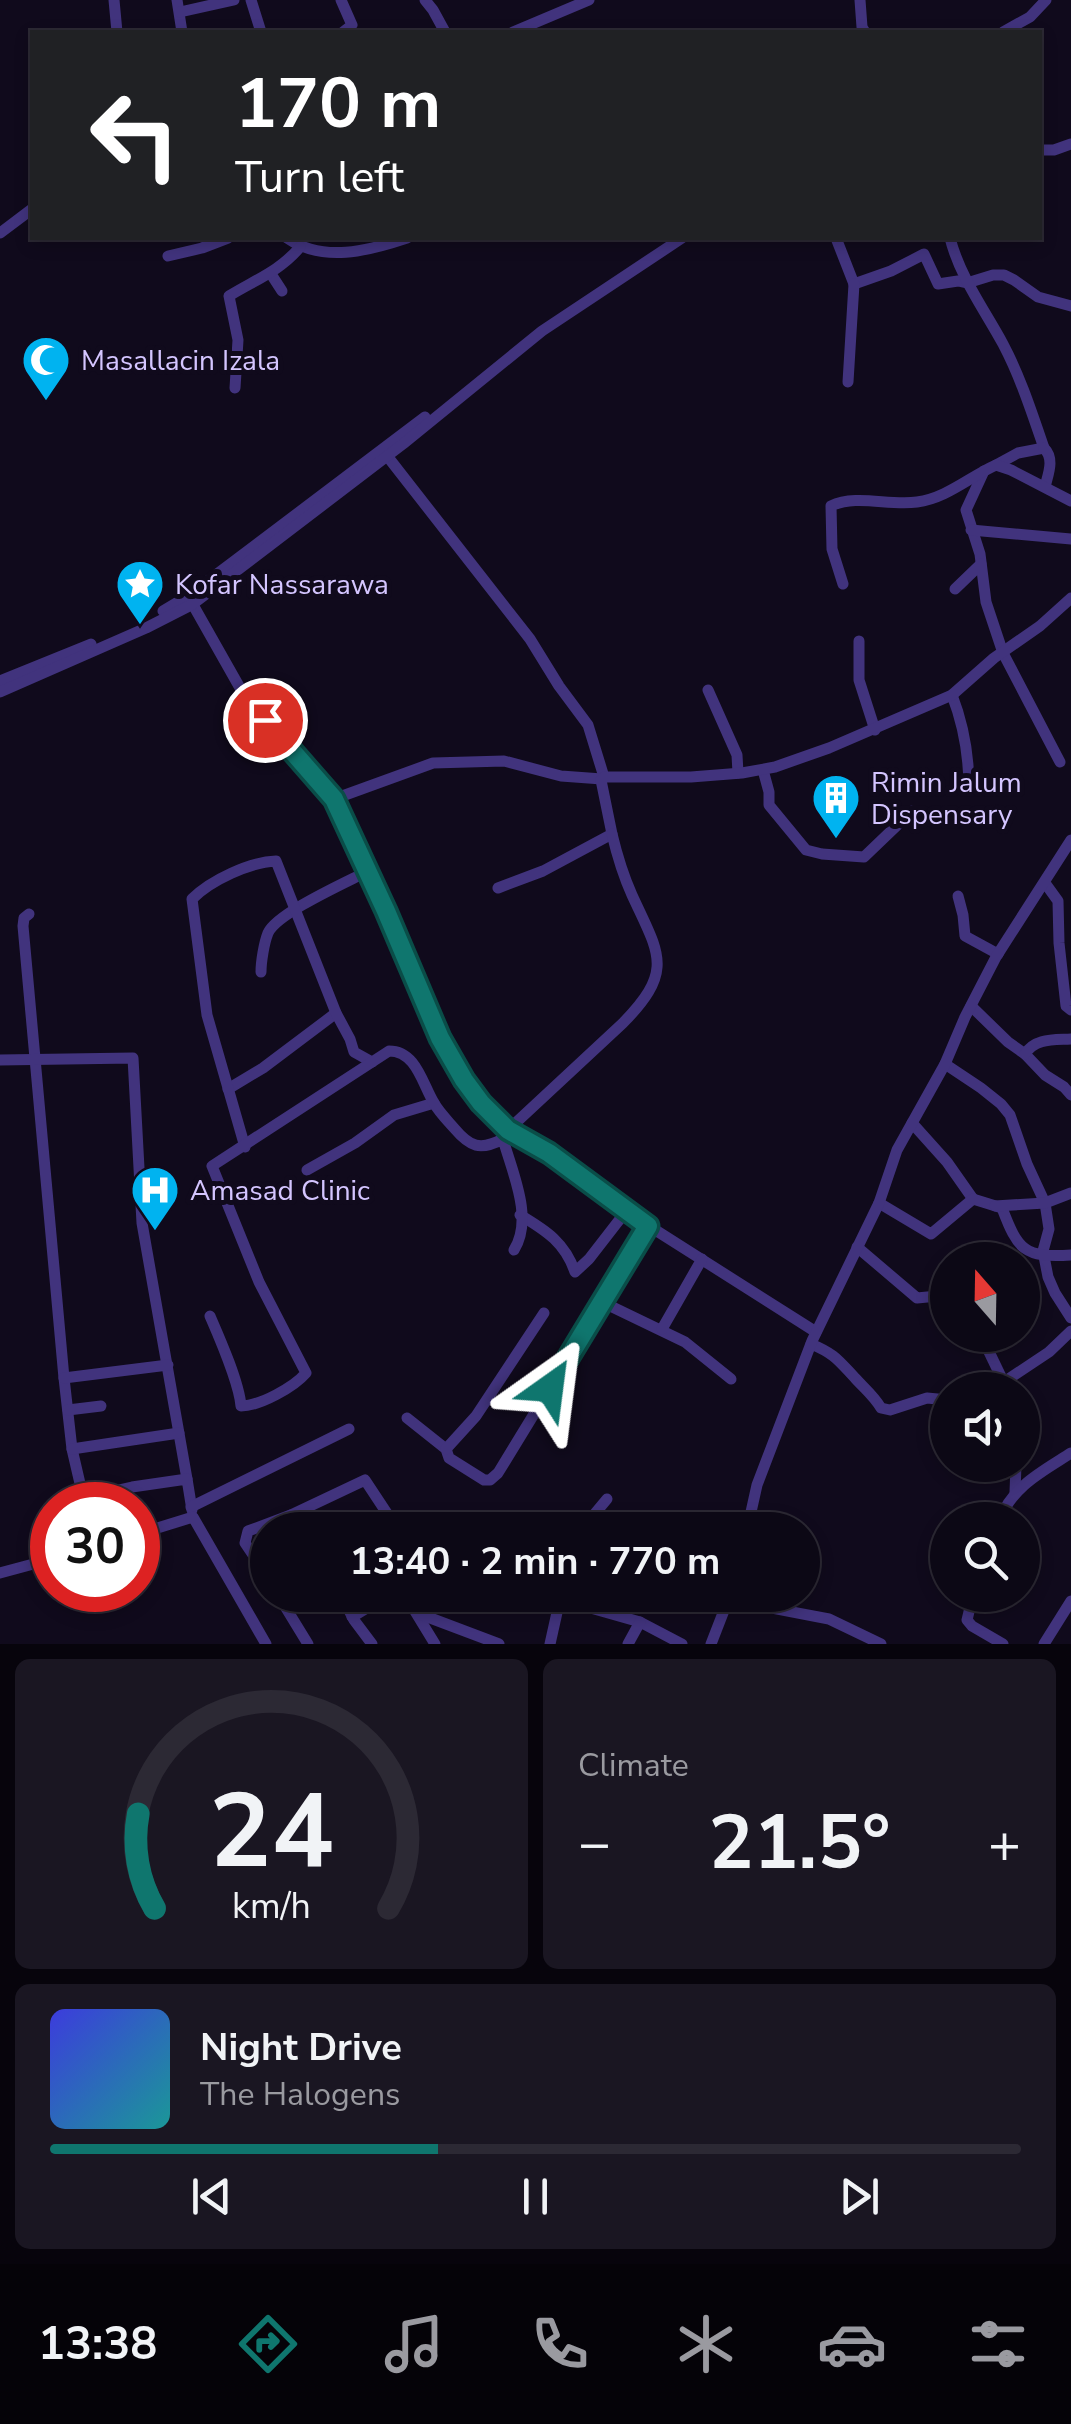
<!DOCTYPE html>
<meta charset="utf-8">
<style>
:root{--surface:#0c0815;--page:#1a1622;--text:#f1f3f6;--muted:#9a9aa0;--line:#2c2934;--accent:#0f766e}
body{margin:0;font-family:"Nunito Sans",sans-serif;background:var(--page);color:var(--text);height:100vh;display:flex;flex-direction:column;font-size:38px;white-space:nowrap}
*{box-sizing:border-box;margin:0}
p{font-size:32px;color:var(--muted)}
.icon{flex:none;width:55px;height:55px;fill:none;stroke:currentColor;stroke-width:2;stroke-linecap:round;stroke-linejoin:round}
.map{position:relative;height:1644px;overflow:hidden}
.side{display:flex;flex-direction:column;gap:15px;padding:15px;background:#07040c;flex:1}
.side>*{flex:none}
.hud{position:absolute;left:30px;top:30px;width:1012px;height:210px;border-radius:0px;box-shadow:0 5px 15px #0003,0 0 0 2px var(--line);background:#202124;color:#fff;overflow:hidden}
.needle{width:65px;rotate:340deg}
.fabs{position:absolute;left:930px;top:1242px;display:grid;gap:20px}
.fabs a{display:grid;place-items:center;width:110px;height:110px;border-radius:50%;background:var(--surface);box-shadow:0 5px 15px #0003,0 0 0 2px var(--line);font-size:50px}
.speed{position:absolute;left:30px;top:1482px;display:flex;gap:20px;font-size:50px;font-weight:700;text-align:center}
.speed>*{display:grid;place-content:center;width:130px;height:130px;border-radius:50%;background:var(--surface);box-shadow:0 5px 15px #0003,0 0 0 2px var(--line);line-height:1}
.speed .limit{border:15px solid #d22;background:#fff;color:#111}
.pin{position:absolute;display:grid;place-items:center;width:85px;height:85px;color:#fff;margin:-42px;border:5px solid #fff;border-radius:50%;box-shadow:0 2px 10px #0007}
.me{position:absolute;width:110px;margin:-55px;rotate:31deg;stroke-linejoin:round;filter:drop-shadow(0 0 8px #0008)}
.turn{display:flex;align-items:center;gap:35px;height:210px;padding:0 40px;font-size:45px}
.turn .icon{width:130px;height:130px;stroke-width:2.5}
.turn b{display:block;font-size:70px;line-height:85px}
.big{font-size:75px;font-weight:700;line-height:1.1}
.side .card{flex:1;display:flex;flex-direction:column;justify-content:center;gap:15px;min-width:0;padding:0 35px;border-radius:15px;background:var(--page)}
.side .dial{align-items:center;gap:0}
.dial svg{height:260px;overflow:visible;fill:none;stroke:var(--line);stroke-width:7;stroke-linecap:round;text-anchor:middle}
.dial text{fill:var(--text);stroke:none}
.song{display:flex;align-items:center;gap:30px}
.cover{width:120px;height:120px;border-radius:15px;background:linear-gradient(135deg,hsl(240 70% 55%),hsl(180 70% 35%))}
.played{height:10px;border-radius:5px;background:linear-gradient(90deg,var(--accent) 40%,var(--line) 40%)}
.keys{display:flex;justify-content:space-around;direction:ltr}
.heat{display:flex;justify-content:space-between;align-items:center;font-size:55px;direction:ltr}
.side .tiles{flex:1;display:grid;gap:15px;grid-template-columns:1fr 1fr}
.card:last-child{grid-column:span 2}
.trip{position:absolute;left:250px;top:1512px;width:570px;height:100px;border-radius:50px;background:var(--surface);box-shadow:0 5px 15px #0003,0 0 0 2px var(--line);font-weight:700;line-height:100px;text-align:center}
.dock{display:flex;height:160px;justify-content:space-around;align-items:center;background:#050308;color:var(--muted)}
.dock .icon{width:70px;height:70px}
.dock .selected{color:var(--accent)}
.dock b{font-size:45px;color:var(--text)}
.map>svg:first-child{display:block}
</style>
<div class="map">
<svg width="1071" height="1644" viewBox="0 0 1071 1644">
<rect width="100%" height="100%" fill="#100a1c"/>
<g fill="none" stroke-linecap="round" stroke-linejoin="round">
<g stroke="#41337d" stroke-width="11">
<path d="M 114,0 L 117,32"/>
<path d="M 177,0 L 182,32"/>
<path d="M 251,0 L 261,32"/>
<path d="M 341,0 L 352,25 L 343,32"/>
<path d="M 425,0 L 433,10 L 445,32"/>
<path d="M 860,0 L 862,27 L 865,32"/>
<path d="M 180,12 L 234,0"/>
<path d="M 513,32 L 589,0"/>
<path d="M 1003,32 L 1030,17 L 1046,0"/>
<path d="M 1040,150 L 1054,150 L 1071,144"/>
<path d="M 0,233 L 32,209"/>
<path d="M 287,238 C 323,263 368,251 407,238"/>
<path d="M 836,238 L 854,284 L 891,271 L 924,254 L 938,284 L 958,281 L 967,283 L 993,275 L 1004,275 L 1014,280 L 1038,297 L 1071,306"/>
<path d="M 950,238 C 960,277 984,309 1003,344 C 1020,376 1032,413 1044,448 L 1018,453 L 996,465"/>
<path d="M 168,256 L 202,248 L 228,238"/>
<path d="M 271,274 L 282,291"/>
<path d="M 848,382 L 854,284"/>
<path d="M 235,388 L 238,340 L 229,296 C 255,280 280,271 300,247"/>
<path d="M 1044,448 C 1055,459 1048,474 1045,487"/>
<path d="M 384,452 L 530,639 L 559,686 L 588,725 L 604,777"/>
<path d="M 984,471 L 966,510 L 980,554 L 986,602 L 1003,653 L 1060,762"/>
<path d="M 971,530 L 1071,539"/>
<path d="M 843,584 L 832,549 L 831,506 C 856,494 889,506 917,502 C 947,498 969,477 996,465 L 1011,470 L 1071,501"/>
<path d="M 955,589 L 981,564"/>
<path d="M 188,596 L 244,695 L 285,745 L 334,799 L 386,911 L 440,1038 L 464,1080 L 481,1103 L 508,1130 L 549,1153 L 649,1226 L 816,1332"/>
<path d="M 163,611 L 188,596 L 425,417"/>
<path d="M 859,641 L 859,680 L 875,730"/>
<path d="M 0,681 L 91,644"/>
<path d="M 708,690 L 737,755 L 738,773"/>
<path d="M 0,692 L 146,628 L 193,604 L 403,444 L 542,331 L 682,238"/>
<path d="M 952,695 C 964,726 969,756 969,789"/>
<path d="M 763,770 L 769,792 L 769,805 L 806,850 L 822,854 L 864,857 L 912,811"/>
<path d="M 334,799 L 433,763 L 504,761 L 561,776 L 602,779"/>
<path d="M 1045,883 L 1058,901 L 1059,943 L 1066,1006 L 1071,1010"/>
<path d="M 498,888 L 543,871 L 612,834 L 601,780 L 604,777 L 691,777 L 742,773 L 775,767 L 829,748 L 952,695 L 994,658 L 1040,626 L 1071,598"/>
<path d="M 958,896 L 963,915 L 965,936 L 998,954"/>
<path d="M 29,914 L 24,918 L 23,926 L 64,1378 L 72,1449 L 85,1505"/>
<path d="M 261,972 C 261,962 264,943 268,933 C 277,913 347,882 368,871"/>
<path d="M 971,1006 L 1008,1042 L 1025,1054 L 1045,1075 L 1064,1087 L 1071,1095"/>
<path d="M 1025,1054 C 1035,1038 1053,1040 1071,1039"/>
<path d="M 0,1060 L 133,1058 L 142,1223 L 187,1479"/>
<path d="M 945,1064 L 981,1088 L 1001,1104 L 1010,1115 L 1027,1164 L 1045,1203 L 1049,1229 L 1043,1251 L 1048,1277 L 1055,1293 L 1071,1318"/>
<path d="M 228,1089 L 263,1068 L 336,1013"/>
<path d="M 912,1123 L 947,1162 L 973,1199"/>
<path d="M 508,1130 L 623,1023 C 675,970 659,954 632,895 C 623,875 617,855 612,834"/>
<path d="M 245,1147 L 207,1015 L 192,899 C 211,880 250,862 276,861 L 336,1013 L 350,1039 L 354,1052 L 372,1062"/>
<path d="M 307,1170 L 355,1143 L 394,1115 L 434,1103"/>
<path d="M 879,1203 L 931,1234 L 973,1199 L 1002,1208 C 1018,1250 1024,1258 1071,1255"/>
<path d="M 995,1206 L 1045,1203 L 1071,1193"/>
<path d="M 520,1215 C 547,1231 565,1243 575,1272 L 589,1259 L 627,1210"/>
<path d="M 857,1247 L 917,1298 L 948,1295"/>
<path d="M 602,1302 L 685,1342 L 731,1379"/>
<path d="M 210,1316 C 220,1339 239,1382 241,1406 C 260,1406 294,1387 306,1373 L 259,1282 L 212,1166 L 389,1051 C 416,1051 422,1083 434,1103 C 439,1112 447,1120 454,1128 C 470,1147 480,1151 503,1139 C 512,1172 534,1218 514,1250"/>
<path d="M 662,1329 L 702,1259"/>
<path d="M 981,1335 L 1004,1383"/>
<path d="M 811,1344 C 835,1354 838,1360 855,1378 C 864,1388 874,1396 881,1408 L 890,1410 L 927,1398 L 948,1400"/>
<path d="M 64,1378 L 168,1365"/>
<path d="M 992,1390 L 1049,1352 L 1071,1331"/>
<path d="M 68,1410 L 101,1406"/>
<path d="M 407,1418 L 446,1449 L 449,1458 L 484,1480 L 490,1480 L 498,1473 L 649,1226"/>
<path d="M 72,1449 L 179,1433"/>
<path d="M 446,1449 L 476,1416 L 544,1313"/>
<path d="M 1015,1492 L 1016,1465"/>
<path d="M 83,1498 L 132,1487 L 187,1479 L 192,1510"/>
<path d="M 191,1507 L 349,1429"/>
<path d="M 291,1515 L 302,1530"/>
<path d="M 1000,1520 C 1011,1487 1043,1471 1071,1453"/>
<path d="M 555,1530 L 582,1521 L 589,1523"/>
<path d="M 587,1530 L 592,1517 L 607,1499"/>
<path d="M 747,1530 L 757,1485 L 812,1341 L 879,1203 L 897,1150 L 945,1064 L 965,1017 L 996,957 L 1071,840"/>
<path d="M 138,1534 L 193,1517 L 266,1644"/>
<path d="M 0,1573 L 52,1559"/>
<path d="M 268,1577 L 245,1543 L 248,1531 L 291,1515 L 365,1480 L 398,1530"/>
<path d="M 278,1595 L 308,1644"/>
<path d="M 341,1595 L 354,1620 L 372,1644"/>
<path d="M 405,1595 L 435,1644"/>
<path d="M 545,1595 L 640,1622 L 682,1644"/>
<path d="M 973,1595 L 967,1620 L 972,1626 L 1003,1644"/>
<path d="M 729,1600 L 829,1619 L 881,1644"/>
<path d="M 417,1613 L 499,1644"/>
<path d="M 352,1617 L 388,1595"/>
<path d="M 550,1644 L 560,1599"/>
<path d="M 628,1644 L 640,1622"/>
<path d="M 711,1644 L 730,1595"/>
<path d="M 1044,1644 L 1071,1601"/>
</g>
</g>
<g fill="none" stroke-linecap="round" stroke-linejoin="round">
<g stroke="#0a4d48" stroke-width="25">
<path id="route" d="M 265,720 L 334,799 L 386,911 L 440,1038 L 464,1080 L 481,1103 L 508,1130 L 549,1153 L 648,1226 L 550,1388"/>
</g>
<use href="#route" stroke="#0f766e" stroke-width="18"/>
</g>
<defs>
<g id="mosque-pin" transform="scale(2.5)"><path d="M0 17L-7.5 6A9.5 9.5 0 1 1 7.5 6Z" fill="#00b3f0" stroke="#100a1c"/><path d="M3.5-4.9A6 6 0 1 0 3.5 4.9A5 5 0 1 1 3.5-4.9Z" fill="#fff"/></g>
<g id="sight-pin" transform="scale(2.5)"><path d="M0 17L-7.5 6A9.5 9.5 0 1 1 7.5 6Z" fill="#00b3f0" stroke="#100a1c"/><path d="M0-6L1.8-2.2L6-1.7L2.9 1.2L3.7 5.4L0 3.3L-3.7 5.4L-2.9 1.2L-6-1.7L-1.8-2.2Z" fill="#fff"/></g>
<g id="building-pin" transform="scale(2.5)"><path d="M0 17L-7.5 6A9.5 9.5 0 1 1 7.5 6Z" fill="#00b3f0" stroke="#100a1c"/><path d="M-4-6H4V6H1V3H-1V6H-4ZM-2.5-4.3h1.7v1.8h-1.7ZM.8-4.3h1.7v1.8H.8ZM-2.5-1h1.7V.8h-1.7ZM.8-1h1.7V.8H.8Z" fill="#fff"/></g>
<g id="hospital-pin" transform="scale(2.5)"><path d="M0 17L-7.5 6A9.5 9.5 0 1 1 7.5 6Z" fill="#00b3f0" stroke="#100a1c"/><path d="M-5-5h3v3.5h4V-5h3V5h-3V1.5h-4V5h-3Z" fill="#fff"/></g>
</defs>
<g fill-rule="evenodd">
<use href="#mosque-pin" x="46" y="360"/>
<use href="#sight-pin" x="140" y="584"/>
<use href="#building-pin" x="836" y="798"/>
<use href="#hospital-pin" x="155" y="1190"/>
</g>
<g text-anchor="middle" stroke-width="10" stroke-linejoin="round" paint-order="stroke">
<g font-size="28" fill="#d4c5ff" stroke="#100a1c" text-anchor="start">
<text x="81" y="370">Masallacin Izala</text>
<text x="175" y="594">Kofar Nassarawa</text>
<text x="871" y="792">Rimin Jalum<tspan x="871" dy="32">Dispensary</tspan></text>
<text x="190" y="1200">Amasad Clinic</text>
</g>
</g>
</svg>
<div class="fabs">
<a><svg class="needle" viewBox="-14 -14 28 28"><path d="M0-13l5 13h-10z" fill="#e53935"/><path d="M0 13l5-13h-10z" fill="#9a9aa0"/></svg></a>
<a><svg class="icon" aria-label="sound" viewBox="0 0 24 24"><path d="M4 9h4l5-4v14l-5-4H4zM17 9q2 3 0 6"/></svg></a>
<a><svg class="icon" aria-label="search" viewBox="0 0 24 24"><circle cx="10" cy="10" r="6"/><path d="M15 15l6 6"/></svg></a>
</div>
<div class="speed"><div class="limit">30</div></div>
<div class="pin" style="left:265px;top:720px;background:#d93025"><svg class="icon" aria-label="arrive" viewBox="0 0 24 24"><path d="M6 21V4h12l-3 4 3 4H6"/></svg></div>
<svg class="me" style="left:550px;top:1388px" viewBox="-20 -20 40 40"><path d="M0-17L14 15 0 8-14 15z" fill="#0f766e" stroke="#fff" stroke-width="4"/></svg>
<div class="trip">13:40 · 2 min · 770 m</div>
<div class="hud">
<div class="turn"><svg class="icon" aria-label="left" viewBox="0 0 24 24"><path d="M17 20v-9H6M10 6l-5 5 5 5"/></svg><div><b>170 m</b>Turn left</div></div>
</div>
</div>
<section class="side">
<div class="tiles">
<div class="card dial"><svg viewBox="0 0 100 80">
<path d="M14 69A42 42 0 1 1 86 69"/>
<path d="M14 69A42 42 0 0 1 9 40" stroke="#0f766e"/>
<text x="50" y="56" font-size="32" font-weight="700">24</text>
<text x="50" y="72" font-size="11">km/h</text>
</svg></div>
<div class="card"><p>Climate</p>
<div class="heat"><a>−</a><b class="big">21.5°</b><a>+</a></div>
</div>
<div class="card">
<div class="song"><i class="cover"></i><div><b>Night Drive</b><p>The Halogens</p></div></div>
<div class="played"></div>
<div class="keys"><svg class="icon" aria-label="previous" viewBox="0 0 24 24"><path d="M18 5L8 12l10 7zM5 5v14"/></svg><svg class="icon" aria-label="pause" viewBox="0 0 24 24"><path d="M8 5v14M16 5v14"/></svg><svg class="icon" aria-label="next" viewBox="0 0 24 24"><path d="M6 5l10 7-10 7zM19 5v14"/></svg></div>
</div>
</div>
</section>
<nav class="dock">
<b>13:38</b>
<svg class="icon selected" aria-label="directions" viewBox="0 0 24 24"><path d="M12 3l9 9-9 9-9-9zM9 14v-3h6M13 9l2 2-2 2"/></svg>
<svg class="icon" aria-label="music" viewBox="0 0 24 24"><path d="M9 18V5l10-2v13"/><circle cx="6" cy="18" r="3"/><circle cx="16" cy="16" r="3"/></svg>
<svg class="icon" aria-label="phone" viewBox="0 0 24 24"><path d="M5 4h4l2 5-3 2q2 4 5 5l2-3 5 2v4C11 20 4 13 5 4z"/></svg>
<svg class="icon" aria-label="climate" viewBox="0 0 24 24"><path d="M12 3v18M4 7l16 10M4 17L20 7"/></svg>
<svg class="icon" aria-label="car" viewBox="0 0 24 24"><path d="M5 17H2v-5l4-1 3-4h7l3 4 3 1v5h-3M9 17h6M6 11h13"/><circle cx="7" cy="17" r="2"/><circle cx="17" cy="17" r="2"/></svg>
<svg class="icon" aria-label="filters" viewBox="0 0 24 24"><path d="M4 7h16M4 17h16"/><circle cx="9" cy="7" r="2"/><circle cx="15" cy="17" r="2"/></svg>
</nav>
